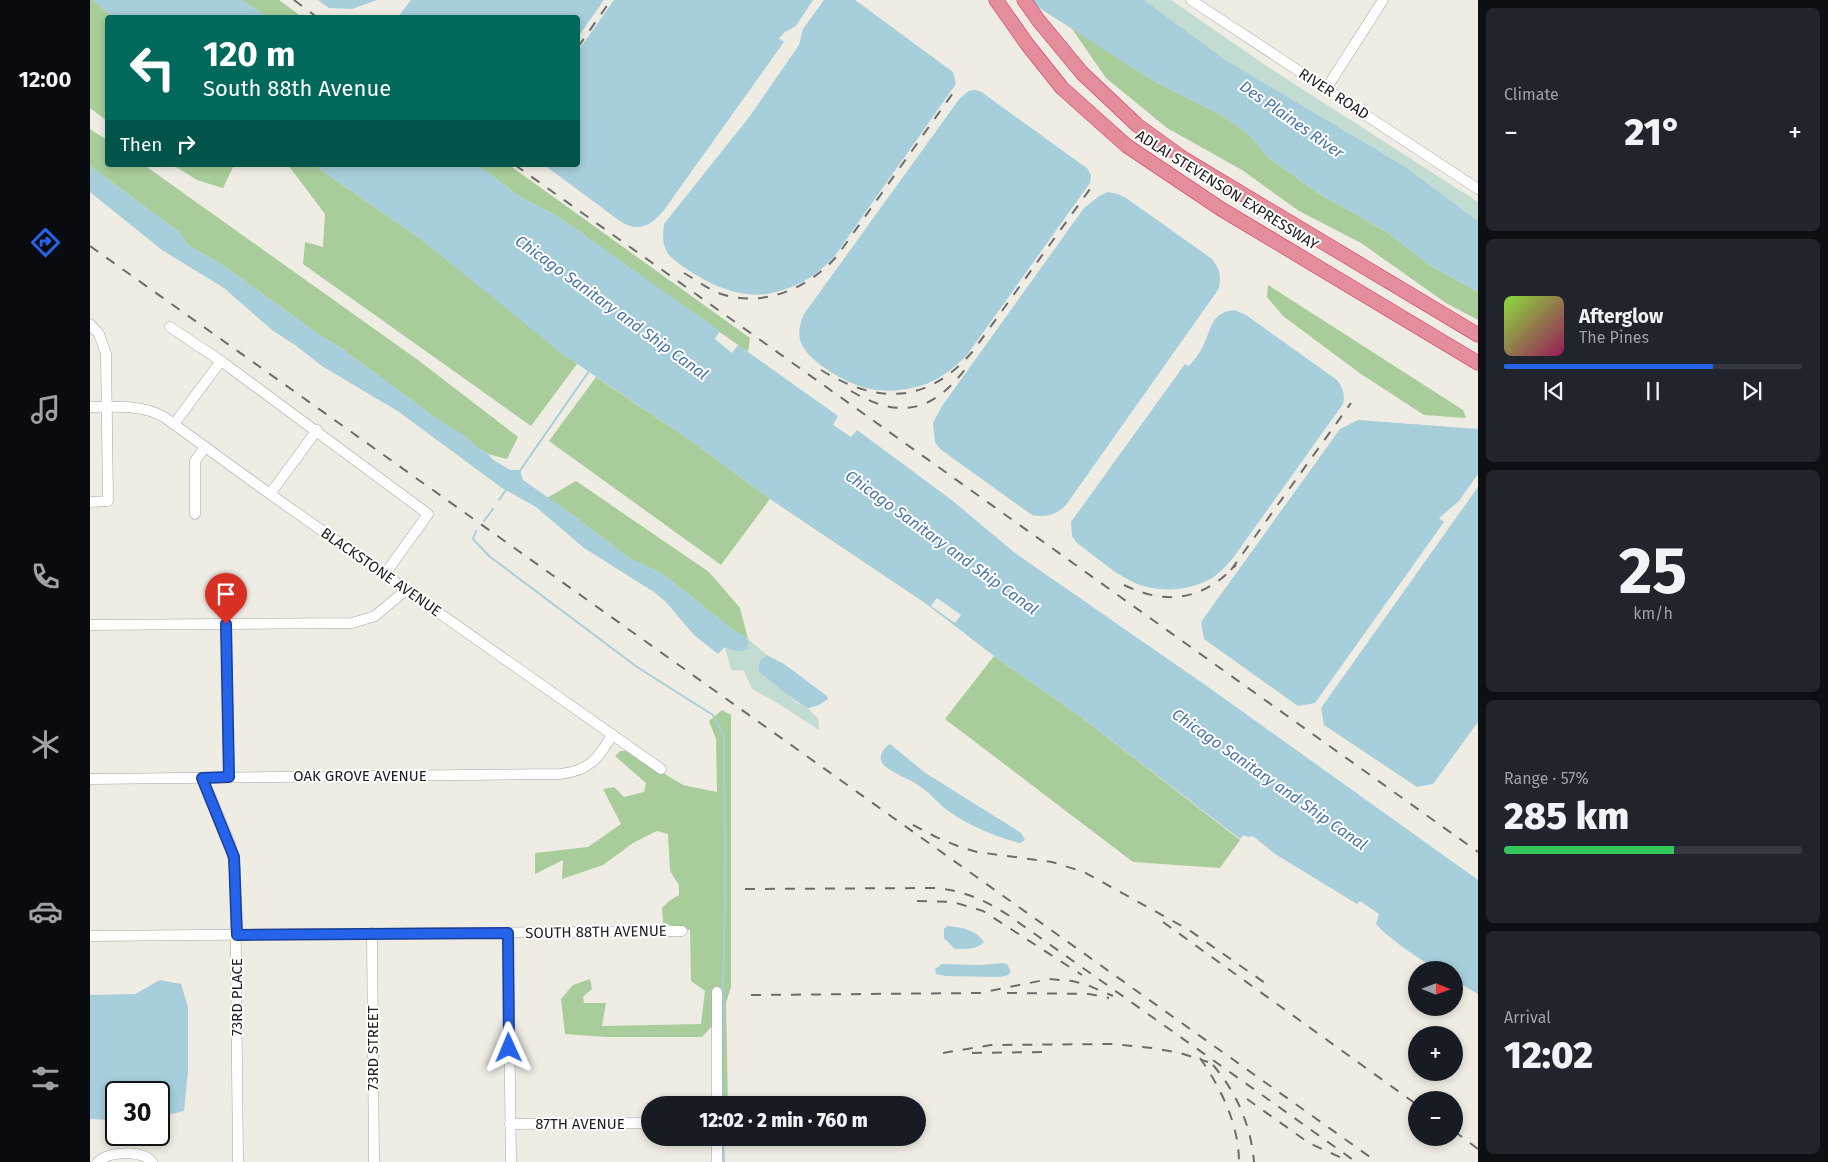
<!DOCTYPE html>
<meta charset="utf-8">
<style>
:root{--surface:#171b24;--page:#20242c;--text:#f1f3f6;--muted:#9ea1a6;--line:#363941;--accent:#2563eb}
body{margin:0;font-family:"Fira Sans",sans-serif;background:var(--page);color:var(--text);height:100vh;display:flex;flex-direction:column;font-size:19px;white-space:nowrap}
*{box-sizing:border-box;margin:0}
p{font-size:16px;color:var(--muted)}
.icon{flex:none;width:28px;height:28px;fill:none;stroke:currentColor;stroke-width:2;stroke-linecap:round;stroke-linejoin:round}
.map{position:relative;flex:1;overflow:hidden}
.sheet{display:flex;flex-direction:column;gap:8px;padding:8px;background:#0d0f14;width:350px}
.sheet>*{flex:none}
.top-card{position:absolute;left:15px;top:15px;width:475px;height:152px;border-radius:5px;box-shadow:0 2px 8px #0003;background:#00695c;color:#fff;overflow:hidden}
.needle{width:32px;rotate:91deg}
.fabs{position:absolute;left:1318px;top:961px;display:grid;gap:10px}
.fabs a{display:grid;place-items:center;width:55px;height:55px;border-radius:50%;background:var(--surface);box-shadow:0 2px 8px #0003;font-size:25px}
.speed{position:absolute;left:15px;top:1081px;display:flex;gap:10px;font-size:25px;font-weight:700;text-align:center}
.speed>*{display:grid;place-content:center;width:65px;height:65px;border-radius:50%;background:var(--surface);box-shadow:0 2px 8px #0003;line-height:1}
.speed .limit{border:2px solid #111;border-radius:8px;background:#fff;color:#111}
.pin{position:absolute;display:grid;place-items:center;width:42px;height:42px;color:#fff;margin:-51px -21px;border-radius:50% 50% 50% 0;rotate:-45deg;box-shadow:0 0 5px #0007}
.pin .icon{rotate:45deg}
.me{position:absolute;width:55px;margin:-28px;rotate:359deg;stroke-linejoin:round;filter:drop-shadow(0 0 4px #0008)}
.turn{display:flex;align-items:center;gap:18px;height:105px;padding:0 15px;font-size:22px}
.turn .icon{width:65px;height:65px;stroke-width:2.5}
.turn b{display:block;font-size:35px;line-height:42px}
.then{display:flex;align-items:center;height:48px;padding:0 15px;background:#0003;gap:10px;font-size:19px}
.big{font-size:38px;font-weight:800;line-height:1.1}
.sheet .tile{flex:1;display:flex;flex-direction:column;justify-content:center;gap:8px;min-width:0;padding:0 18px;border-radius:8px;background:var(--page)}
.sheet .dial{align-items:center;gap:0}
.dial b{font-size:65px;line-height:1}
.song{display:flex;align-items:center;gap:15px}
.cover{width:60px;height:60px;border-radius:8px;background:linear-gradient(135deg,hsl(90 70% 55%),hsl(330 70% 35%))}
.played{height:5px;border-radius:2px;background:linear-gradient(90deg,var(--accent) 70%,var(--line) 70%)}
.keys{display:flex;justify-content:space-around;direction:ltr}
.heat{display:flex;justify-content:space-between;align-items:center;font-size:28px;direction:ltr}
.charge{height:8px;border-radius:4px;background:linear-gradient(90deg,#34c759 57%,var(--line) 0)}
.trip{position:absolute;left:551px;top:1096px;width:285px;height:50px;border-radius:25px;background:var(--surface);box-shadow:0 2px 8px #0003;font-weight:800;line-height:50px;text-align:center}
main{display:flex;flex:1;min-height:0}
.menu{display:flex;flex-direction:column;width:90px;justify-content:space-around;align-items:center;background:#090b0e;color:var(--muted)}
.menu .icon{width:35px;height:35px}
.menu .current{color:var(--accent)}
.menu b{font-size:22px;color:var(--text)}
.map>svg:first-child{display:block}
</style>
<main>
<nav class="menu">
<b>12:00</b>
<svg class="icon current" aria-label="directions" viewBox="0 0 24 24"><path d="M12 3l9 9-9 9-9-9zM9 14v-3h6M13 9l2 2-2 2"/></svg>
<svg class="icon" aria-label="music" viewBox="0 0 24 24"><path d="M9 18V5l10-2v13"/><circle cx="6" cy="18" r="3"/><circle cx="16" cy="16" r="3"/></svg>
<svg class="icon" aria-label="phone" viewBox="0 0 24 24"><path d="M5 4h4l2 5-3 2q2 4 5 5l2-3 5 2v4C11 20 4 13 5 4z"/></svg>
<svg class="icon" aria-label="climate" viewBox="0 0 24 24"><path d="M12 3v18M4 7l16 10M4 17L20 7"/></svg>
<svg class="icon" aria-label="car" viewBox="0 0 24 24"><path d="M5 17H2v-5l4-1 3-4h7l3 4 3 1v5h-3M9 17h6M6 11h13"/><circle cx="7" cy="17" r="2"/><circle cx="17" cy="17" r="2"/></svg>
<svg class="icon" aria-label="filters" viewBox="0 0 24 24"><path d="M4 7h16M4 17h16"/><circle cx="9" cy="7" r="2"/><circle cx="15" cy="17" r="2"/></svg>
</nav>
<div class="map">
<svg width="1388" height="1162" viewBox="0 0 1388 1162">
<rect width="100%" height="100%" fill="#efece4"/>
<g fill="#a8cd9a">
<path d="M 0,0 L 3,0 L 23,17 L 18,18 L 17,121 L 0,108 Z"/>
<path d="M 152,0 L 189,0 L 212,17 L 177,17 Z"/>
<path d="M 980,26 L 1038,65 L 1069,84 L 1131,115 L 1157,132 L 1179,158 L 1228,193 L 1297,232 L 1341,266 L 1388,292 L 1388,320 L 1356,303 L 1271,243 L 1209,211 L 1152,170 L 1077,128 L 1016,78 Z"/>
<path d="M 0,129 L 17,140 L 18,165 L 54,165 L 328,360 L 428,437 L 417,459 L 398,454 L 386,447 L 376,437 L 350,421 L 248,346 L 228,334 L 134,266 L 97,244 L 89,232 L 0,166 Z"/>
<path d="M 83,165 L 144,165 L 133,188 L 107,180 Z"/>
<path d="M 198,165 L 224,165 L 332,240 L 487,364 L 441,426 L 213,264 L 215,242 L 233,247 L 235,214 Z"/>
<path d="M 387,165 L 419,165 L 660,338 L 658,352 L 467,216 L 432,198 Z"/>
<path d="M 1178,285 L 1373,410 L 1376,418 L 1334,415 L 1271,374 L 1193,316 L 1177,297 Z"/>
<path d="M 506,377 L 600,440 L 680,499 L 631,565 L 459,441 Z"/>
<path d="M 486,481 L 619,572 L 650,608 L 658,639 L 642,629 L 573,574 L 539,558 L 476,510 L 457,498 Z"/>
<path d="M 904,656 L 991,717 L 1150,840 L 1130,868 L 1043,862 L 855,719 Z"/>
<path d="M 632,710 L 641,715 L 641,987 L 636,1003 L 638,1105 L 630,1105 L 624,1024 L 612,1037 L 516,1037 L 475,1034 L 471,999 L 483,985 L 500,979 L 502,989 L 493,997 L 494,1003 L 516,1003 L 512,1026 L 611,1024 L 615,991 L 601,981 L 600,930 L 573,923 L 572,908 L 579,901 L 589,895 L 589,885 L 580,871 L 578,834 L 567,831 L 543,843 L 513,865 L 472,879 L 473,860 L 445,874 L 445,853 L 498,847 L 531,824 L 513,789 L 524,787 L 534,797 L 554,792 L 556,783 L 525,756 L 530,751 L 537,751 L 593,785 L 627,792 L 626,739 L 619,721 Z"/>
</g>
<g fill="#c2dcd1">
<path d="M 1054,0 L 1081,0 L 1178,67 L 1388,202 L 1388,221 L 1314,166 L 1134,59 Z"/>
<path d="M 658,639 L 677,655 L 670,660 L 668,671 L 697,693 L 704,701 L 718,708 L 728,719 L 729,730 L 684,701 L 662,689 L 654,671 L 641,670 L 635,647 C 643,652 649,652 658,648 Z"/>
</g>
<g fill="#a6cedb">
<path d="M 3,0 L 152,0 L 177,17 L 23,17 Z"/>
<path d="M 228,0 L 287,0 L 262,9 L 239,8 Z"/>
<path d="M 321,0 L 514,0 L 488,37 L 488,18 L 308,17 Z"/>
<path d="M 524,0 L 723,0 L 706,26 L 695,32 L 689,38 L 694,42 L 574,210 C 561,226 548,233 530,221 L 454,165 L 488,165 L 488,51 Z"/>
<path d="M 734,0 L 765,0 L 863,72 L 866,84 L 744,257 C 726,276 708,287 682,293 C 650,300 618,284 592,266 C 586,261 579,257 576,250 C 572,241 573,233 574,224 L 660,116 L 709,45 L 713,29 Z"/>
<path d="M 937,0 L 1054,0 L 1134,59 L 1314,166 L 1388,221 L 1388,292 L 1341,266 L 1297,232 L 1228,193 L 1179,158 L 1157,133 L 1131,115 L 1069,84 L 1038,65 Z"/>
<path d="M 884,90 L 890,91 L 998,169 L 1001,176 L 1000,183 L 877,355 C 861,371 844,384 822,388 C 786,396 760,386 732,366 C 712,351 703,339 714,314 L 870,98 L 879,91 Z"/>
<path d="M 224,165 L 387,165 L 432,198 L 467,216 L 630,331 L 625,339 L 642,353 L 648,345 L 748,416 L 743,425 L 761,437 L 767,430 L 863,501 L 925,553 L 1121,689 L 1388,880 L 1388,994 L 1364,980 L 1364,970 C 1359,970 1352,971 1348,969 C 1332,962 1297,937 1286,924 L 1289,914 L 1270,901 L 1267,904 L 1185,854 L 1163,836 L 1159,837 L 1153,835 L 1150,839 L 991,717 L 904,656 L 835,603 L 680,499 L 600,440 L 471,353 L 332,240 Z"/>
<path d="M 0,166 L 89,232 L 97,244 L 134,266 L 228,334 L 248,346 L 350,421 L 376,437 L 386,447 L 398,454 L 402,459 L 420,470 L 430,470 L 433,480 L 476,510 L 539,558 L 573,574 L 642,629 L 658,639 L 658,649 C 649,652 643,652 635,647 L 628,654 L 604,635 L 575,601 L 564,592 L 494,548 L 446,507 L 412,488 L 309,412 L 232,366 L 205,345 L 182,330 L 134,288 L 72,250 L 0,192 Z"/>
<path d="M 1018,192 L 1028,194 L 1036,198 L 1122,259 C 1130,269 1132,278 1128,290 L 976,505 C 966,515 956,518 942,515 L 850,449 L 845,442 L 843,423 L 852,406 L 994,208 L 1009,196 Z"/>
<path d="M 1144,310 L 1156,315 L 1247,380 C 1253,388 1255,394 1253,404 L 1143,558 C 1136,566 1129,574 1120,579 C 1097,592 1065,593 1041,581 C 1022,572 1004,555 987,543 L 982,536 L 981,522 L 1095,364 L 1099,366 C 1104,360 1110,353 1113,346 C 1122,329 1120,313 1144,310 Z"/>
<path d="M 1268,420 L 1388,429 L 1388,474 L 1369,501 L 1349,518 L 1354,522 L 1225,703 L 1208,706 L 1114,639 L 1111,622 L 1250,429 Z"/>
<path d="M 1388,487 L 1388,722 L 1343,784 L 1327,787 L 1234,725 L 1231,708 Z"/>
<path d="M 677,655 L 694,664 L 737,696 L 738,699 L 729,705 L 718,708 C 700,699 684,683 668,671 L 670,660 Z"/>
<path d="M 800,744 L 834,772 L 931,833 L 935,840 L 930,843 C 904,836 879,826 857,810 C 847,802 839,792 828,785 C 820,779 793,770 791,760 C 790,752 795,748 800,744 Z"/>
<path d="M 857,926 C 872,927 886,930 894,942 C 887,950 874,949 865,949 L 854,938 L 854,929 Z"/>
<path d="M 913,963 L 917,964 L 921,972 L 918,975 L 910,977 L 855,976 L 846,974 L 845,969 L 852,964 L 891,965 Z"/>
<path d="M 70,980 L 91,984 L 98,1007 L 98,1072 L 94,1111 L 69,1117 L 69,1092 L 26,1092 L 26,1120 L 0,1119 L 0,995 L 45,994 Z"/>
</g>
<path fill="#efece4" d="M 847,598 L 871,615 L 865,623 L 841,606 Z"/>
<g fill="none" stroke-linecap="round" stroke-linejoin="round">
<g stroke="#a6cedb" stroke-width="2">
<path d="M 429,472 L 499,371"/>
<path d="M 409,500 L 416,490"/>
<path d="M 394,521 L 403,509"/>
<path d="M 386,531 L 383,539 L 399,556 L 547,667 L 623,715 L 634,735 L 635,890 L 632,1058"/>
<path d="M 632,1075 L 633,1105"/>
<path d="M 633,1138 L 634,1162"/>
</g>
<g stroke="#a5a5a5" stroke-width="11">
<g id="minor">
<path d="M 1101,0 L 1388,189"/>
<path d="M 1236,89 L 1293,0"/>
<path d="M 0,324 L 9,334 L 16,354 L 18,501 L 0,502"/>
<path d="M 80,327 L 131,361"/>
<path d="M 0,407 C 25,407 52,404 74,417 L 180,494 L 571,769"/>
<path d="M 84,424 L 131,361 L 338,514 L 295,574"/>
<path d="M 180,494 L 227,430"/>
<path d="M 105,514 L 105,461 L 115,447"/>
<path d="M 136,624 L 139,777"/>
<path d="M 0,625 L 262,623 L 285,616 L 316,590"/>
<path d="M 113,778 L 140,843 L 145,868 L 148,1162"/>
<path d="M 0,779 L 470,774 C 499,771 509,758 522,735"/>
<path d="M 282,933 L 284,1162"/>
<path d="M 418,933 L 421,1162"/>
<path d="M 0,936 L 592,931"/>
<path d="M 627,992 L 627,1105"/>
<path d="M 420,1124 L 560,1123"/>
<path d="M 627,1138 L 627,1162"/>
<path d="M 8,1162 C 19,1151 52,1150 62,1162"/>
</g>
</g>
<g stroke="#d5295f" stroke-width="15">
<g id="highway">
<path d="M 906,0 L 937,44 L 972,88 L 1037,146 L 1131,209 L 1388,363"/>
<path d="M 934,0 L 949,21 L 992,73 L 1047,125 L 1094,159 L 1388,335"/>
</g>
</g>
<use href="#minor" stroke="#fff" stroke-width="10"/>
<use href="#highway" stroke="#e48e9c" stroke-width="14"/>
<g stroke="#6c6c6c" stroke-width="2" stroke-dasharray="10 10" stroke-linecap="butt">
<path d="M 204,0 L 228,18"/>
<path d="M 488,47 L 521,0"/>
<path d="M 425,165 L 1388,852"/>
<path d="M 0,246 L 1287,1162"/>
<path d="M 594,273 C 606,280 618,289 631,294 C 674,308 719,288 747,256 L 863,93"/>
<path d="M 731,370 C 788,405 838,404 883,351 L 1000,189"/>
<path d="M 761,391 C 812,421 845,411 879,364"/>
<path d="M 1141,570 L 1261,403"/>
<path d="M 1034,585 C 1077,606 1113,600 1146,565"/>
<path d="M 823,825 L 846,837 L 870,847 L 887,852 L 962,862 L 994,872 L 1099,930 L 1175,983"/>
<path d="M 655,889 L 844,888 C 872,890 895,900 918,915 C 1034,997 1150,1079 1266,1162"/>
<path d="M 827,901 L 863,902 L 893,911 L 992,975"/>
<path d="M 1073,922 L 1326,1104"/>
<path d="M 917,993 L 999,994 L 1019,998"/>
<path d="M 661,995 L 890,993 L 959,979 L 982,981 L 995,984 L 1023,996"/>
<path d="M 853,1053 L 901,1045 L 1023,1044 L 1062,1048 L 1090,1053 L 1118,1062"/>
<path d="M 882,1053 L 952,1052"/>
<path d="M 1110,1058 C 1131,1088 1149,1125 1149,1162"/>
<path d="M 1123,1065 C 1147,1093 1161,1126 1164,1162"/>
<path d="M 1157,1099 L 1219,1143 L 1254,1159"/>
<path d="M 1364,1131 L 1388,1149"/>
</g>
</g>
<g fill="none" stroke-linecap="round" stroke-linejoin="round">
<g stroke="#184099" stroke-width="12">
<path id="route" d="M 136,624 L 139,777 L 112,778 L 144,857 L 147,935 L 418,933 L 419,1048"/>
</g>
<use href="#route" stroke="#2563eb" stroke-width="9"/>
</g>
<g text-anchor="middle" stroke-width="4" stroke-linejoin="round" paint-order="stroke">
<g font-size="15" fill="#1e1e1e" stroke="#fff">
<text transform="translate(1244 94) rotate(33)" y="5">RIVER ROAD</text>
<text transform="translate(1137 190) rotate(32)" y="5">ADLAI STEVENSON EXPRESSWAY</text>
<text transform="translate(291 572) rotate(35)" y="5">BLACKSTONE AVENUE</text>
<text x="270" y="781">OAK GROVE AVENUE</text>
<text transform="translate(506 932) rotate(-1)" y="5">SOUTH 88TH AVENUE</text>
<text transform="translate(147 997) rotate(-90)" y="5">73RD PLACE</text>
<text transform="translate(283 1048) rotate(-90)" y="5">73RD STREET</text>
<text x="490" y="1129">87TH AVENUE</text>
</g>
<g font-size="16" font-style="italic" fill="#4a75a3" stroke="#fff">
<text transform="translate(1202 119) rotate(35)" y="6">Des Plaines River</text>
<text transform="translate(522 307) rotate(36)" y="6">Chicago Sanitary and Ship Canal</text>
<text transform="translate(852 542) rotate(36)" y="6">Chicago Sanitary and Ship Canal</text>
<text transform="translate(1180 779) rotate(35)" y="6">Chicago Sanitary and Ship Canal</text>
</g>
</g>
</svg>
<div class="fabs">
<a><svg class="needle" viewBox="-14 -14 28 28"><path d="M0-13l5 13h-10z" fill="#e53935"/><path d="M0 13l5-13h-10z" fill="#9ea1a6"/></svg></a>
<a>+</a>
<a>−</a>
</div>
<div class="speed"><div class="limit">30</div></div>
<div class="pin" style="left:136px;top:624px;background:#d93025"><svg class="icon" aria-label="arrive" viewBox="0 0 24 24"><path d="M6 21V4h12l-3 4 3 4H6"/></svg></div>
<svg class="me" style="left:419px;top:1048px" viewBox="-20 -20 40 40"><path d="M0-17L14 15 0 8-14 15z" fill="#2563eb" stroke="#fff" stroke-width="4"/></svg>
<div class="trip">12:02 · 2 min · 760 m</div>
<div class="top-card">
<div class="turn"><svg class="icon" aria-label="left" viewBox="0 0 24 24"><path d="M17 20v-9H6M10 6l-5 5 5 5"/></svg><div><b>120 m</b>South 88th Avenue</div></div>
<div class="then">Then<svg class="icon" aria-label="right" viewBox="0 0 24 24"><path d="M7 20v-9h11M14 6l5 5-5 5"/></svg></div>
</div>
</div>
<section class="sheet">
<div class="tile"><p>Climate</p>
<div class="heat"><a>−</a><b class="big">21°</b><a>+</a></div>
</div>
<div class="tile">
<div class="song"><i class="cover"></i><div><b>Afterglow</b><p>The Pines</p></div></div>
<div class="played"></div>
<div class="keys"><svg class="icon" aria-label="previous" viewBox="0 0 24 24"><path d="M18 5L8 12l10 7zM5 5v14"/></svg><svg class="icon" aria-label="pause" viewBox="0 0 24 24"><path d="M8 5v14M16 5v14"/></svg><svg class="icon" aria-label="next" viewBox="0 0 24 24"><path d="M6 5l10 7-10 7zM19 5v14"/></svg></div>
</div>
<div class="tile dial"><b>25</b><p>km/h</p></div>
<div class="tile"><p>Range · 57%</p><b class="big">285 km</b><div class="charge"></div></div>
<div class="tile"><p>Arrival</p><b class="big">12:02</b></div>
</section>
</main>
